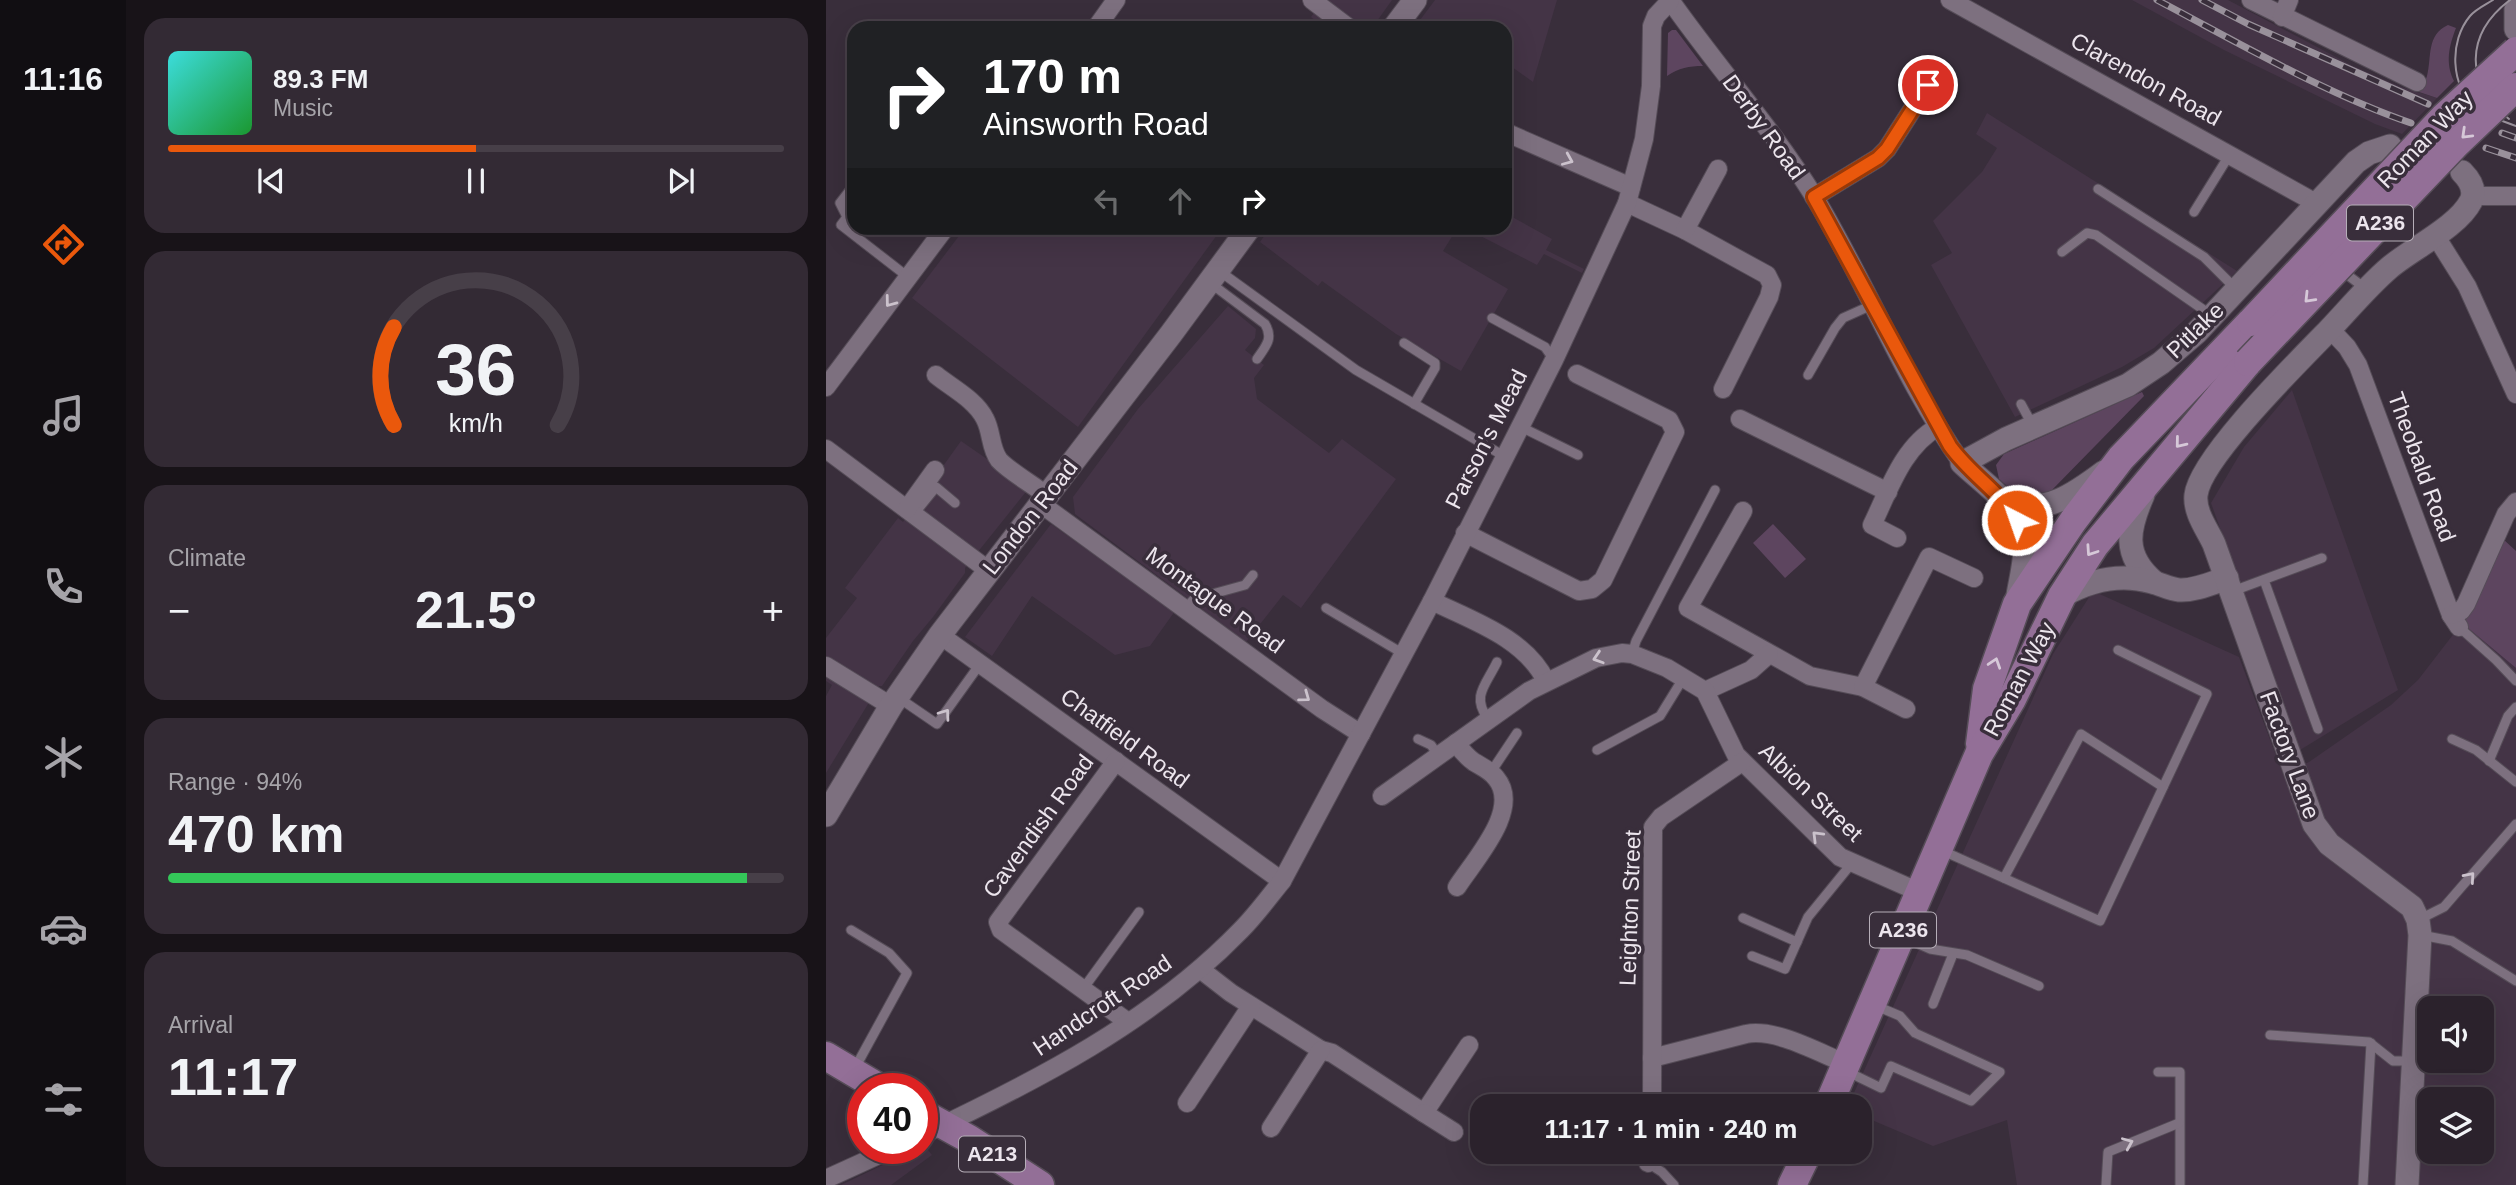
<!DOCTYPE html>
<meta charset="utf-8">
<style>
:root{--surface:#2b222c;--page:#332a34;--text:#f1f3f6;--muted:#a6a4a9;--line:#473f48;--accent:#ea580c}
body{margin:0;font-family:Arial,sans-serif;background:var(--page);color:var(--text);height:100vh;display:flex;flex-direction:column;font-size:26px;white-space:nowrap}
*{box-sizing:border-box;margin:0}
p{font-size:23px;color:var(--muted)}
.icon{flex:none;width:38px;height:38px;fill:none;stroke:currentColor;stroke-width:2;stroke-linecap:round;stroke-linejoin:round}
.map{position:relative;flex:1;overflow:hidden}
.details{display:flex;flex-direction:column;gap:18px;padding:18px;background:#181318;width:700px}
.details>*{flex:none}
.top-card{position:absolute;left:21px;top:21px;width:665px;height:214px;border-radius:21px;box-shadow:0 7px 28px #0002,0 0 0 2px var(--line);background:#202124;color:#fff;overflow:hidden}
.buttons{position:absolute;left:1591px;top:996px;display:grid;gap:14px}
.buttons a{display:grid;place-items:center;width:77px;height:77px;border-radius:14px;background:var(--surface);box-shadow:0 7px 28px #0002,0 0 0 2px var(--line);font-size:35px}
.speed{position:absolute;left:21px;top:1073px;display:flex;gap:14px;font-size:35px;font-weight:700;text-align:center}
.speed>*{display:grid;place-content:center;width:91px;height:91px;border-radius:50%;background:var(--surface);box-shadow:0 7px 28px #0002,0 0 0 2px var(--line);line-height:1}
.speed .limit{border:10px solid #d22;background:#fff;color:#111}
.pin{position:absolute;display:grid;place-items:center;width:60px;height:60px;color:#fff;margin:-30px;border:4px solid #fff;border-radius:50%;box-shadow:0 2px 7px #0007}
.me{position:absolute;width:77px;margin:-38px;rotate:319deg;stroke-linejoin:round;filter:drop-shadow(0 0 5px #0008)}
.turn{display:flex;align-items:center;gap:24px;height:147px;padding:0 21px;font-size:32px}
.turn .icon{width:91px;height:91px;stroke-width:2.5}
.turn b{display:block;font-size:49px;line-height:60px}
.lanes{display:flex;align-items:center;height:66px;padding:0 21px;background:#0003;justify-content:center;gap:35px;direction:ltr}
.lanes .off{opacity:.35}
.big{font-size:52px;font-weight:700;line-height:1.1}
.details .tile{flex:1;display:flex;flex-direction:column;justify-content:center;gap:10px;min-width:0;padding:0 24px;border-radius:21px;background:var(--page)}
.details .dial{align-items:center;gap:0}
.dial svg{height:182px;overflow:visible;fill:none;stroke:var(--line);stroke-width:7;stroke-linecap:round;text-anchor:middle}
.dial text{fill:var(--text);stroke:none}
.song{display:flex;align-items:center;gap:21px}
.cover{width:84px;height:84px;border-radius:10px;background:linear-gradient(135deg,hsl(180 70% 55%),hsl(130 70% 35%))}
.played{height:7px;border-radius:4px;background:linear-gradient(90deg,var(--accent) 50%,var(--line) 50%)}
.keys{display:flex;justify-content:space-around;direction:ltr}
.heat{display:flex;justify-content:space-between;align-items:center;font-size:38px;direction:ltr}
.charge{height:10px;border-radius:5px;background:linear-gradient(90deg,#34c759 94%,var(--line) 0)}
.trip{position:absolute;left:644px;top:1094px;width:402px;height:70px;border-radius:21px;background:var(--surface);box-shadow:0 7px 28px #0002,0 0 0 2px var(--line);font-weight:700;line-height:70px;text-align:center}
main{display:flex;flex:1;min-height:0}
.tabs{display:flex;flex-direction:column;width:126px;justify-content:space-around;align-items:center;background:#110e12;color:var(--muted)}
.tabs .icon{width:49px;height:49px}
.tabs .current{color:var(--accent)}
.tabs b{font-size:32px;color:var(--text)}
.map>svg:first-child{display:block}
</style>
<main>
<nav class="tabs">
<b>11:16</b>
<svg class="icon current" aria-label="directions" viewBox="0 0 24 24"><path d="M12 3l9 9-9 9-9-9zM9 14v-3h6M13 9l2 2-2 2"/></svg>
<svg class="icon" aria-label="music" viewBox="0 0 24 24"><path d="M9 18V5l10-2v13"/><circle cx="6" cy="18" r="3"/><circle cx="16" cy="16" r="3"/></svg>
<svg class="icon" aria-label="phone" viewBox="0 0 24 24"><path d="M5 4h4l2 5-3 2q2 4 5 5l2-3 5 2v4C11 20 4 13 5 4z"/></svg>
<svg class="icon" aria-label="climate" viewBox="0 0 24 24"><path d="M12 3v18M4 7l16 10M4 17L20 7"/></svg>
<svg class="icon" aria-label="car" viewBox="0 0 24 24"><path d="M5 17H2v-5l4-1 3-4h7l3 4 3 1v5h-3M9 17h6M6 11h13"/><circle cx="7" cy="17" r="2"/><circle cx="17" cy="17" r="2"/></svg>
<svg class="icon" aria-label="filters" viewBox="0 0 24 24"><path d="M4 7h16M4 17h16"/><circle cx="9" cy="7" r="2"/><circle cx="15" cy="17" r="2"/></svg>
</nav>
<section class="details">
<div class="tile">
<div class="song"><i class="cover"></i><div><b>89.3 FM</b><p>Music</p></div></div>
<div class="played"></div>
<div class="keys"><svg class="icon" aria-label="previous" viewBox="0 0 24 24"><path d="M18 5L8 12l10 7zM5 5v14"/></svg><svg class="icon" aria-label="pause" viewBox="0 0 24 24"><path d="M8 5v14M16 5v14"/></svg><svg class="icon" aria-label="next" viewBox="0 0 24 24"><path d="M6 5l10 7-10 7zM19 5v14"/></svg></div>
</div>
<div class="tile dial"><svg viewBox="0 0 100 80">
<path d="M14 69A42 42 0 1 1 86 69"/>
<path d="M14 69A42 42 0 0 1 14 26" stroke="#ea580c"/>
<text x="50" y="56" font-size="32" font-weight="700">36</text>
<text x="50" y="72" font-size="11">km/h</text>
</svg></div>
<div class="tile"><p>Climate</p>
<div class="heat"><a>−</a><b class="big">21.5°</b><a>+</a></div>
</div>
<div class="tile"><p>Range · 94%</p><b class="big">470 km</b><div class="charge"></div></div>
<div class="tile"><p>Arrival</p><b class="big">11:17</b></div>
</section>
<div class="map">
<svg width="1690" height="1185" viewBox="0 0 1690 1185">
<rect width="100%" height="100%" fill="#392e3b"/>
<g fill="#443446" fill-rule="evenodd">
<path d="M 498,0 L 566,0 L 546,28 L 498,28 L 485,17 Z"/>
<path d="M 609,0 L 731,0 L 707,82 L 679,62 L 679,28 L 588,28 Z"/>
<path d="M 1306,0 L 1402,0 L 1527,66 L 1575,87 L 1611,98 L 1576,134 L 1549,124 L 1398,50 Z"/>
<path d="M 1161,113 L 1411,271 L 1328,348 L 1296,367 L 1189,417 L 1105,265 L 1126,253 L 1107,221 L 1156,172 L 1171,148 L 1150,134 Z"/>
<path d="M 679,213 L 726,239 L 720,250 L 758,269 L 756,273 L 718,254 L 711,265 L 639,228 L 679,228 Z"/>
<path d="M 139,228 L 396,228 L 252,427 L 86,298 Z"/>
<path d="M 444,228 L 617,228 L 627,235 L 617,251 L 682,289 L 635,371 L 570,334 L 496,281 L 492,286 L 434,242 Z"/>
<path d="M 402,306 L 430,329 L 429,338 L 419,350 L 438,365 L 428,378 L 431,399 L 503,453 L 516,439 L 570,479 L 475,608 L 457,595 L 420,642 L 249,514 L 247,497 L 312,409 Z"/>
<path d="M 1466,390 L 1572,690 L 1474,750 L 1385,503 L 1418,447 Z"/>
<path d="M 135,441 L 203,488 L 139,568 L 139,573 L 107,617 L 87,641 L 56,686 L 53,686 L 0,773 L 0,696 L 6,685 L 0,681 L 0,638 L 31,598 L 19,588 L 72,518 L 77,522 Z"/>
<path d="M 225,524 L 349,611 L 324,646 L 289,655 L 206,596 L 166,656 L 139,637 Z"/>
<path d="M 1267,591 L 1413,657 L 1457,774 L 1483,762 L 1565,705 L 1592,680 L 1636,623 L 1690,668 L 1690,1185 L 1191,1185 L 1181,1120 L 1107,1146 L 1034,1115 L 1034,1106 L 1022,1106 L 1227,654 ZM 1603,1008 L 1656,1008 L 1656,1060 L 1603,1060 ZM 1603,1099 L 1656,1099 L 1656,1152 L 1603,1152 Z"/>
<path d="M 98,1145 L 106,1155 L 65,1185 L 15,1185 L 92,1148 L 96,1148 Z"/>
</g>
<g fill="#5d455f">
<path d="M 1622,25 L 1630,28 C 1623,46 1619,63 1628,81 L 1611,98 L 1593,92 C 1596,87 1599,82 1601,76 C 1606,57 1600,35 1622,25 Z"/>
<path d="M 846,30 L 850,30 L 877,66 C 863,66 853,68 841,76 L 842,33 Z"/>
<path d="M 1316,392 L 1318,396 L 1224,492 L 1212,495 L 1190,494 L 1173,479 L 1170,465 L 1178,454 Z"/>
<path d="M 947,524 L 980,559 L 959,578 L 927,543 Z"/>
<path d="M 1677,539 L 1690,551 L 1690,668 L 1636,623 Z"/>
</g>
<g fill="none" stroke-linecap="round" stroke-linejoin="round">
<g stroke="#554c57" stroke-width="11">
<g id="service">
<path d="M 28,185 L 14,203 L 21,217 L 15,225 L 82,277"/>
<path d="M 1272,189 L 1378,257 L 1409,288"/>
<path d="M 1368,212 L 1404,154"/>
<path d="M 1236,252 L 1261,233 L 1270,235 L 1385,315"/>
<path d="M 392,270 L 530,370 L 678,456"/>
<path d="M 1515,270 L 1540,289"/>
<path d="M 383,282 L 439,324 C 448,339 439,347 431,359"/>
<path d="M 666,318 L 719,347 L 728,360"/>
<path d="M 578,343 L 609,363 L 609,368 L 588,404"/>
<path d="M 982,375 L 1009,328 L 1017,318 L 1046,305"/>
<path d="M 1195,404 L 1207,426"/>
<path d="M 693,426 L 752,455"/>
<path d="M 88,514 L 110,487 L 129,503"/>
<path d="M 1438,580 L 1492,729"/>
<path d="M 1407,591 L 1496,558"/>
<path d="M 500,608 L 576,653"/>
<path d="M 359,609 L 368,599 L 419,585 L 427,575"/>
<path d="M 1633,627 L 1670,660 L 1690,681"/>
<path d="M 806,654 L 810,641 L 889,490"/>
<path d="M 73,698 L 111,724 L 154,664"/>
<path d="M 662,719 C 645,696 660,685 671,662"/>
<path d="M 592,739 L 605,745 L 612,755"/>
<path d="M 1626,739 L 1650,750 L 1690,782"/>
<path d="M 771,750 L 834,716 L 858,677"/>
<path d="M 1663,761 L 1682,716 L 1690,707"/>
<path d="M 665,772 L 691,733"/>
<path d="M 1117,851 L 1274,921 L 1381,694 L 1292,650"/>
<path d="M 1178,878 L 1255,734 L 1337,787"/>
<path d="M 917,918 L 971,942"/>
<path d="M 1594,919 L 1618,907 L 1690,824"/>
<path d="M 25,930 L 63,953 L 81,973 L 29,1068"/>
<path d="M 1595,935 L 1626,941 L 1690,981"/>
<path d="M 1079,938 L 1104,949 L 1141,955 L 1213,986"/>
<path d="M 926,956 L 959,969 L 982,917 L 1026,863"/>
<path d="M 257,989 L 313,912"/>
<path d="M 1107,1004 L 1127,954"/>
<path d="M 1444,1035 L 1543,1042 L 1567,1061 L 1586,1061"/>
<path d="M 1020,1071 L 1055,1088 L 1065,1066 L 1145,1101 L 1174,1072 L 1089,1033 L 1074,1016 L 1048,1005"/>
<path d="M 1332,1072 L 1354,1072 L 1354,1185"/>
<path d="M 822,1163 L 836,1172 L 848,1185"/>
<path d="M 1280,1185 L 1282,1152 L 1353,1123"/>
<path d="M 1537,1185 L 1545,1043"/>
</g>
</g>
<g stroke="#554c57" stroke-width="20">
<g id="minor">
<path d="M 486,0 L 523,28"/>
<path d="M 844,0 C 891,67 946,128 989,198 C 1041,284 1078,381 1136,463"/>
<path d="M 1124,0 L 1490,203"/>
<path d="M 1425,0 L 1591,82"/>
<path d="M 1456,17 L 1463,0"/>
<path d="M 270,28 L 290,0"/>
<path d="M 679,132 L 805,187"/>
<path d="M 1646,196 L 1690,196"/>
<path d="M 988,197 L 1052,158 L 1061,149 L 1102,85"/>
<path d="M 801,203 L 859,230 L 941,275 L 946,285 L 943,297 L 897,389"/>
<path d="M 859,230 L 892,169"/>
<path d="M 1609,235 L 1641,286 L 1690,394"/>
<path d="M 1504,329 L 1521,347 L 1532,365 L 1625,615 L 1633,627"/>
<path d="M 110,375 C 126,388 150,400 159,419 C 166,432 164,448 173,460 C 184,472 208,485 221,496"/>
<path d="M 0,387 L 119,228"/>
<path d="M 914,419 L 1062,492"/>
<path d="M 0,449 L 162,570"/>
<path d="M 215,504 L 496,709 L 535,734"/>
<path d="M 81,509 L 109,470"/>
<path d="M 917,511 L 862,608 L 984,676 L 1037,687 L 1080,709"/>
<path d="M 639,533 L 753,591 L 766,589 L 777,580 L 849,432 L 843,420 L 751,374"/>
<path d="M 1071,538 L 1046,525 C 1063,490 1077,446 1112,427"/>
<path d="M 606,601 C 647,621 699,638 720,681"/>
<path d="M 1625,615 L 1635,611 L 1640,604 L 1680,514 L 1690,502"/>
<path d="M 114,635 L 456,881"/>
<path d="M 0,666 L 65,706"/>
<path d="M 1037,687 L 1103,557 L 1148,578"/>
<path d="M 879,691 L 925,670 L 943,654"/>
<path d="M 630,743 C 635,750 641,757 648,762 C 656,767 664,770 670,778 C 696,809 649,859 631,887"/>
<path d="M 290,761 L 172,922 L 175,930 L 302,1022"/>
<path d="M 556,796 L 703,691 L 770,658 L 796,653 L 806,654 L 841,668 L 879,691 L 910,755 L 1014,857 L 1093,892"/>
<path d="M 374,969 L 405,993 L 495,1050 L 506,1053 L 598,1113 L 643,1045"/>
<path d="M 826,1058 L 920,1034 C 950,1028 993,1053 1021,1064"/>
<path d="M 361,1103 L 425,1006"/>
<path d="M 826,1106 L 827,827 L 835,817 L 916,762"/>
<path d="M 598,1113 L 628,1132"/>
<path d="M 445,1128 L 495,1050"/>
<path d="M 96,1135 C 210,1081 326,1022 415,930 C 430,915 443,897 456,881 L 606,601 L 728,360 L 801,203 L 818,139 L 825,86 L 826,26 L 830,16 L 844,1"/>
<path d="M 822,1163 L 824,1152"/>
<path d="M 0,1179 L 68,1148"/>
</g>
</g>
<g stroke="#554c57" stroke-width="25">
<g id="tertiary">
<path d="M 1690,10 L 1690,29"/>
<path d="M 568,28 L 589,0"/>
<path d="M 1317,495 C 1302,529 1296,555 1328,582"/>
<path d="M 1182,505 C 1223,512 1246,496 1278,472"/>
<path d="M 1236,596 C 1264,580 1295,573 1326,582 C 1335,584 1343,589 1353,590 C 1369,591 1386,583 1401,578"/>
<path d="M 1191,601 C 1194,580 1202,555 1197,535 C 1190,504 1158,484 1136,463 L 1180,439 L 1302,385 L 1335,363 L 1371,332 L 1530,162 L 1543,153 L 1564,146"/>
<path d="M 0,815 L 65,706 L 114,635 L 345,334 L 423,228"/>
<path d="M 1581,1185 L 1594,935 L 1592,920 L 1586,907 L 1503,844 L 1488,824 L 1388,544 C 1381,529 1368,512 1370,495 C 1374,458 1474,360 1503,330 C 1523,309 1541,287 1563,268 C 1585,249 1632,227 1645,201 C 1650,190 1644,180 1636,172"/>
</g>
</g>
<g stroke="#554c57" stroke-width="31">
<g id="primary">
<path d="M 1154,744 L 1161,689 L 1191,604 L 1247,521 L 1295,458 L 1425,322"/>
<path d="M 0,1056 L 54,1088"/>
<path d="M 1002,1106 L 1153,754 L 1186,699 L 1236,596 L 1269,545 L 1422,362"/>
<path d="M 96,1113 L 143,1139 L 214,1185"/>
<path d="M 966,1185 L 982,1152"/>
</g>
</g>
<use href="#service" stroke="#7d707f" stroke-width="9"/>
<use href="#minor" stroke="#7d707f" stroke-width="18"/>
<use href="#tertiary" stroke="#7d707f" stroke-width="23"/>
<use href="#primary" stroke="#936f97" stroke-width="28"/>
<g stroke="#99919b" stroke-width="2">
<path d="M 1667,0 C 1659,5 1650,9 1644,16 C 1623,41 1624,86 1650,107 C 1662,116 1676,121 1690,126"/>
<path d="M 1683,119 C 1638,84 1639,34 1684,0"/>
</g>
<g stroke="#99919b" stroke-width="7">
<g id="rail">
<path d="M 1331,0 C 1413,43 1498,93 1585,123"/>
<path d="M 1376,0 L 1422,24 L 1602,104"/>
<path d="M 1676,133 L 1690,138"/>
<path d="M 1660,148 L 1690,158"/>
</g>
</g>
<use href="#rail" stroke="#392e3b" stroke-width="4.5" stroke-dasharray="13" stroke-linecap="butt"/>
<g stroke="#554c57" stroke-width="31" stroke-linecap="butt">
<g id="primary-bridge">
<path d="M 1425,322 L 1618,117 L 1690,51"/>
<path d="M 1422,362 L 1630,144 L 1690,87"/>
</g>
</g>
<use href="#primary-bridge" stroke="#936f97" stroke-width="28"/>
</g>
<defs><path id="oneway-chevron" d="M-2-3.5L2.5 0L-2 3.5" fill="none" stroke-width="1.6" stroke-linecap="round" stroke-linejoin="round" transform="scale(1.75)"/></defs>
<g stroke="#d6c8d8">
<use href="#oneway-chevron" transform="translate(1640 134) rotate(136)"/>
<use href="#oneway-chevron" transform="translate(1483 298) rotate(134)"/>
<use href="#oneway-chevron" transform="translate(1354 443) rotate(129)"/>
<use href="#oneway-chevron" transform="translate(1265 551) rotate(124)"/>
<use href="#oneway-chevron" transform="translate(1169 663) rotate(-72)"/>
</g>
<g stroke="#cbc2cc">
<use href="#oneway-chevron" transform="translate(742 160) rotate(23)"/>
<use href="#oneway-chevron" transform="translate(64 302) rotate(127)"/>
<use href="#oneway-chevron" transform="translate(772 658) rotate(162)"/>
<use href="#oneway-chevron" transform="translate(479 697) rotate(36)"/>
<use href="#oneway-chevron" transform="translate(119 714) rotate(-54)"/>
<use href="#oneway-chevron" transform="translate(991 836) rotate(-135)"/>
<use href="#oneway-chevron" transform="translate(1644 877) rotate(-49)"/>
<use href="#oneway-chevron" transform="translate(1302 1143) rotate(-23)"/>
</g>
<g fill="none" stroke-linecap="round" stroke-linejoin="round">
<g stroke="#983908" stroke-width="18">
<path id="route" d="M 1102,85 L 1061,149 L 1052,158 L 988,197 L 1124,446 C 1144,474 1174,492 1191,520"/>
</g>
<use href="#route" stroke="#ea580c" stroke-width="12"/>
</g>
<g text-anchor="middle" stroke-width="7" stroke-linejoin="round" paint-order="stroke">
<g fill="#392e3b" stroke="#b6aeb8" stroke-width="2">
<rect x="1521" y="205.5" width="66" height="35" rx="5"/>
<rect x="1044" y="912.5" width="66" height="35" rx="5"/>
<rect x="133" y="1136.5" width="66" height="35" rx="5"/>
</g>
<g font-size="21" font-weight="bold" fill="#ece5ed">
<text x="1554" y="230">A236</text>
<text x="1077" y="937">A236</text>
<text x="166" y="1161">A213</text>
</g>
<g font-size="23" fill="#ece5ed" stroke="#392e3b">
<text transform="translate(1320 79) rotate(29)" y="8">Clarendon Road</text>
<text transform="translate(938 127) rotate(54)" y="8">Derby Road</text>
<text transform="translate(1599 139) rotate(-46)" y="8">Roman Way</text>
<text transform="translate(1369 330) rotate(-44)" y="8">Pitlake</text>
<text transform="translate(660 439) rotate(-63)" y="8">Parson's Mead</text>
<text transform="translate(1596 467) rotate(70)" y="8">Theobald Road</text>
<text transform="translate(204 517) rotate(-52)" y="8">London Road</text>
<text transform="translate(389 600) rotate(36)" y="8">Montague Road</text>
<text transform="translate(1193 679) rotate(-62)" y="8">Roman Way</text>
<text transform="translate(299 738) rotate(36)" y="8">Chatfield Road</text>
<text transform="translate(1464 755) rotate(70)" y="8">Factory Lane</text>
<text transform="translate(985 792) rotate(43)" y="8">Albion Street</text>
<text transform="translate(212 826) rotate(-54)" y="8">Cavendish Road</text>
<text transform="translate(804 908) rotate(-88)" y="8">Leighton Street</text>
<text transform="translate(276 1005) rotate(-34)" y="8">Handcroft Road</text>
</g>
</g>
</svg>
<div class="buttons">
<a><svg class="icon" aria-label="sound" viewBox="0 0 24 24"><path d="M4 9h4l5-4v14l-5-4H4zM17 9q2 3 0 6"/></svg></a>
<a><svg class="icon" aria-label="layers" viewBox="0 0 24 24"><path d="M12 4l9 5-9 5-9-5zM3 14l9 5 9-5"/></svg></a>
</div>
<div class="speed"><div class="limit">40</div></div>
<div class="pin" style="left:1102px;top:85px;background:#d93025"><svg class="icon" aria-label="arrive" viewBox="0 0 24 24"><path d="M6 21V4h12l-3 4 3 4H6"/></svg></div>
<svg class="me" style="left:1191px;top:520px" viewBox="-20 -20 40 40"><circle r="17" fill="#ea580c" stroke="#fff" stroke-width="3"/><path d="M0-11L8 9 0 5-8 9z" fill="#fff"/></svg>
<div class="trip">11:17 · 1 min · 240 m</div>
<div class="top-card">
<div class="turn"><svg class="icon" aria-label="right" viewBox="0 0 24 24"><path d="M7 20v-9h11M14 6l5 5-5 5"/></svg><div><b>170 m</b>Ainsworth Road</div></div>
<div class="lanes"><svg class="icon off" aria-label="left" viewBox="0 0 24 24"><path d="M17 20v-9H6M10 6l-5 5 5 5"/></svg><svg class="icon off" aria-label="ahead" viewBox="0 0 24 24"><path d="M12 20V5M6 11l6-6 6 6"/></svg><svg class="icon" aria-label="right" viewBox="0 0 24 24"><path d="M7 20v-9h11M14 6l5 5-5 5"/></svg></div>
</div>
</div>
</main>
